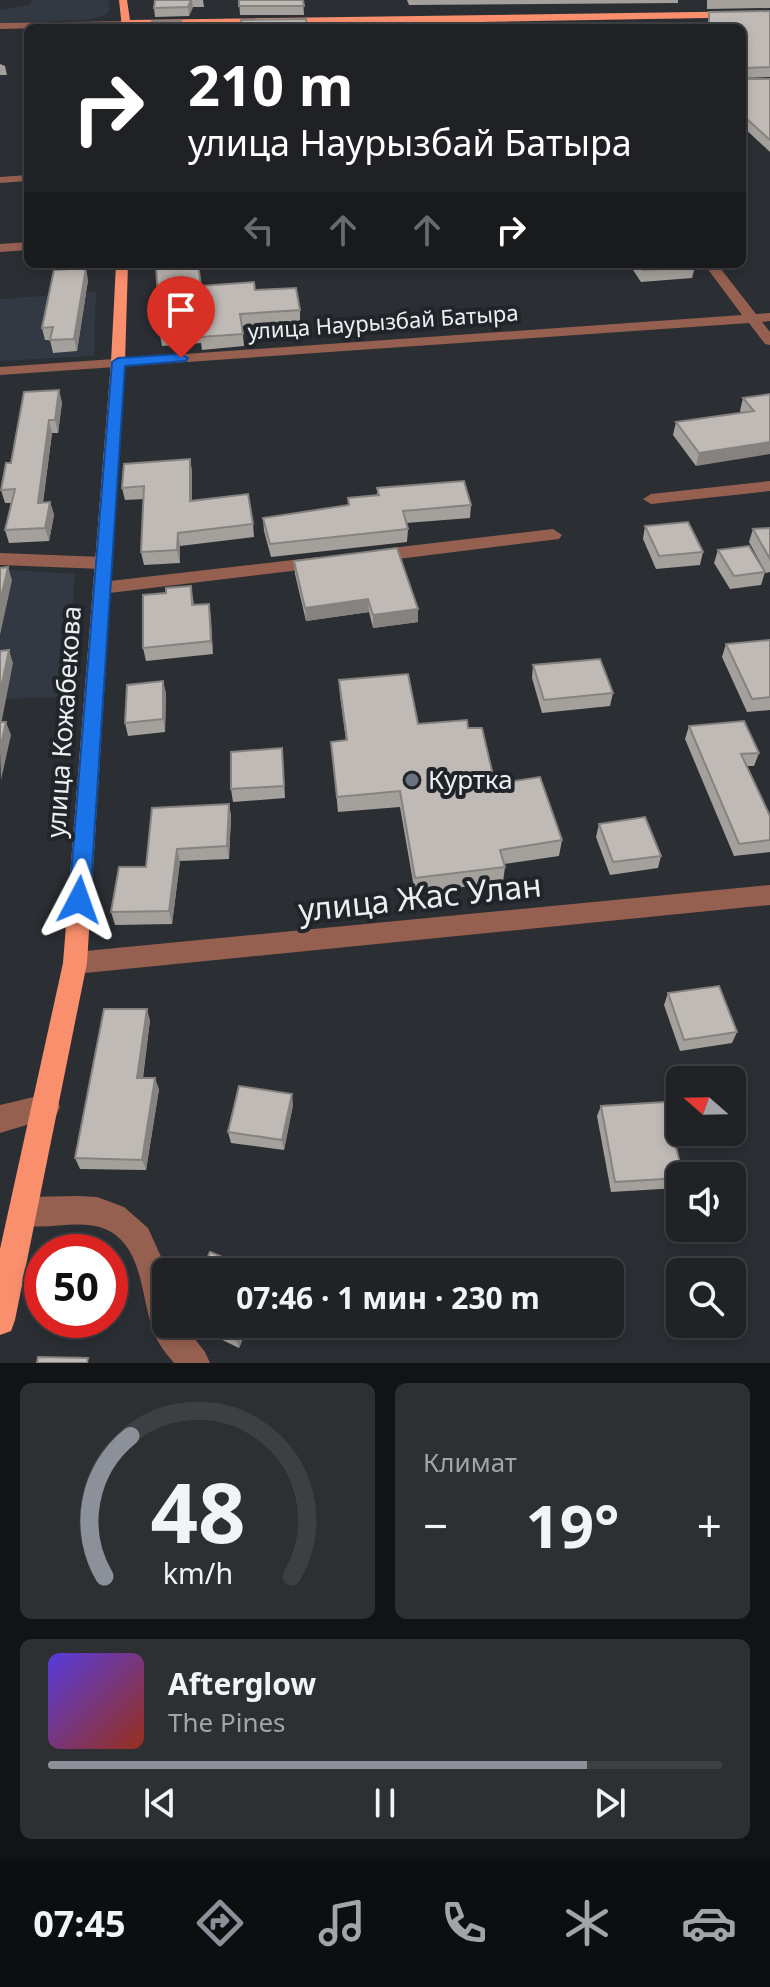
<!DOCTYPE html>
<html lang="ru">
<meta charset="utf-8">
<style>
:root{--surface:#202226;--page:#2d2f32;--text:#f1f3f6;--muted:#a2a4a7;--line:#3d3f43;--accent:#8c9099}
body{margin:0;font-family:"Noto Sans",sans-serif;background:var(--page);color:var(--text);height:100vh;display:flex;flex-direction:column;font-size:30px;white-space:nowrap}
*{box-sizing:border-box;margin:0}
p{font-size:26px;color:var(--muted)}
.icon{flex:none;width:44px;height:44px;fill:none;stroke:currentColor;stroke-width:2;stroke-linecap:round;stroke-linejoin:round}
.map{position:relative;height:1363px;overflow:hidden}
.panel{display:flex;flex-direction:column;gap:20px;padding:20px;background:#121315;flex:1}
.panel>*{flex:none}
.banner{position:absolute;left:24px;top:24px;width:722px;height:244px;border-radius:12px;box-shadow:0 4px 12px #0003,0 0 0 2px var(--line);background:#202124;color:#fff;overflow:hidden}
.needle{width:52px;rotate:290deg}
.tools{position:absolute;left:666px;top:1066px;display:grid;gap:16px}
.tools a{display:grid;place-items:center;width:80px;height:80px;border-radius:12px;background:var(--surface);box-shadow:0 4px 12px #0003,0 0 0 2px var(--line);font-size:40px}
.speed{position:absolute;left:24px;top:1234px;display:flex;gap:16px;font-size:40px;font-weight:700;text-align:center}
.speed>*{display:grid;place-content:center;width:104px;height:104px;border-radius:50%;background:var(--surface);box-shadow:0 4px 12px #0003,0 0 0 2px var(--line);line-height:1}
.speed .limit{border:12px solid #d22;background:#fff;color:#111}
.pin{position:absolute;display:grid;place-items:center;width:68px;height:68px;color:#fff;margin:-82px -34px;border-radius:50% 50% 50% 0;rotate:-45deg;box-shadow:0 0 8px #0007}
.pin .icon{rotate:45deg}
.me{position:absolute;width:88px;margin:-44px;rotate:4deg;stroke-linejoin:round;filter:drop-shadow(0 0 6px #0008)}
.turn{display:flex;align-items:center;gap:28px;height:168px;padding:0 32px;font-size:36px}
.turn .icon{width:104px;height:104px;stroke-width:2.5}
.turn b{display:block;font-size:56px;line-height:68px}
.lanes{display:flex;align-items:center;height:76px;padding:0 32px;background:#0003;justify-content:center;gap:40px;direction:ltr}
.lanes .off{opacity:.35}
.big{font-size:60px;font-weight:700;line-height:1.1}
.panel .widget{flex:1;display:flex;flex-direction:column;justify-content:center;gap:12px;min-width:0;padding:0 28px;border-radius:12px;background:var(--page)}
.panel .dial{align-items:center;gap:0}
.dial svg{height:208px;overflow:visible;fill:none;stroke:var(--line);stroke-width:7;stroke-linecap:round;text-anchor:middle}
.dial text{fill:var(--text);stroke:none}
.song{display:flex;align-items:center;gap:24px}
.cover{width:96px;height:96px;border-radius:12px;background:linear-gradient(135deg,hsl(250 70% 55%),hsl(10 70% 35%))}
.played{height:8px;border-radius:4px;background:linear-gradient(90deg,var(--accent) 80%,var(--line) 80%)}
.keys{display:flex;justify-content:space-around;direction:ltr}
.heat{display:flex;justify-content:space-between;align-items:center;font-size:44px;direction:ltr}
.panel .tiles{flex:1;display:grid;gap:20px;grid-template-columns:1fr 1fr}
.widget:last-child{grid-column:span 2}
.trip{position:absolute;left:152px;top:1258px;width:472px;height:80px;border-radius:12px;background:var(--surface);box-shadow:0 4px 12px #0003,0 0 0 2px var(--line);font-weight:700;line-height:80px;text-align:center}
.tab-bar{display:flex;height:128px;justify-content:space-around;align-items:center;background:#0d0e0f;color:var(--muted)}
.tab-bar .icon{width:56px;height:56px}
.tab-bar .active{color:var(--accent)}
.tab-bar b{font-size:36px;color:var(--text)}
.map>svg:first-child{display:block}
</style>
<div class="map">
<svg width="770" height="1363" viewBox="0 0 770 1363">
<rect width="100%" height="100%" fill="#2b2e33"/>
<g fill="#323942">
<path d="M 33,0 L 108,0 L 110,10 L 105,15 L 89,20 L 0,23 L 0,10 L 29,5 Z"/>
<path d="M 96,292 L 94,356 L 0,361 L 0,299 Z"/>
<path d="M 0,569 L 75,574 L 66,697 L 0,699 Z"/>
</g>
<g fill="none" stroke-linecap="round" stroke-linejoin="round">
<g fill="#956050" fill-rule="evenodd">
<path d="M 129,21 L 126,26 L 0,29 L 0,23 Z"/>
<path d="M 28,175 L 28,181 L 0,183 L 0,177 Z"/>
<path d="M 28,242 L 28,250 L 0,252 L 0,244 Z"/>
<path d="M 704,264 L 717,264 L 756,314 L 770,313 L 770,321 L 762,322 L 770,332 L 770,345 L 765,344 L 749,323 L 0,375 L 0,367 L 742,315 Z"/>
<path d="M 770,481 L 770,491 L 651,504 L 643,499 L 651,494 Z"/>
<path d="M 553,529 L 562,535 L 559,539 L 374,562 L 365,556 L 374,550 Z"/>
<path d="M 0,553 L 103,557 L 112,563 L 103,569 L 0,565 Z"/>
<path d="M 319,557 L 325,559 L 328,563 L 325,567 L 101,594 L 92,588 L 101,582 Z"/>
<path d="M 770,885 L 770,905 L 75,974 L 66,971 L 63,963 L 66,955 L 75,952 Z"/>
<path d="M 46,1094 L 56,1098 L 60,1107 L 56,1116 L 0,1133 L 0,1105 Z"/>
<path d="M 79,1196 L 97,1197 L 124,1207 L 148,1228 L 168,1272 L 166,1324 L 183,1324 L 205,1352 L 210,1363 L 174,1363 C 169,1357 163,1350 159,1343 C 139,1309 148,1247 105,1229 C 76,1217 41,1234 13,1222 L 8,1212 L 13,1202 L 23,1197 Z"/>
</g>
<g fill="#fa8f6d" fill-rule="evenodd">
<path d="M 119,0 L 127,0 L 130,20 L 770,11 L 770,17 L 122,28 Z"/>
<path d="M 116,264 L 128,264 L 125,362 L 87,963 L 15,1320 L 11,1331 L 0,1335 L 0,1249 L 63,963 L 111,362 Z"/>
</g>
</g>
<g fill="#a4a09c">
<path d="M 155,0 L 203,0 L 204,7 L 193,7 L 189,16 L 155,17 L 154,8 Z"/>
<path d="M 239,0 L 303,0 L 304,15 L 240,15 Z"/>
<path d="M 407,0 L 678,0 L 678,3 L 409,5 Z"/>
<path d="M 707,0 L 770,0 L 770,8 L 707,9 Z"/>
<path d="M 770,11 L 770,77 L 742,78 L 742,28 L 708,28 L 709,12 Z"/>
<path d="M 0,64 L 5,66 L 7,75 L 0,75 Z"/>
<path d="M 742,79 L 770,79 L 770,152 L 742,126 Z"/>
<path d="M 36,264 L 66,264 L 65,267 L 37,268 Z"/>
<path d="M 629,264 L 693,264 L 695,267 L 692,278 L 641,282 Z"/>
<path d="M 88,280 L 77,351 L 53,353 L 50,340 L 45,340 L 42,328 Z"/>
<path d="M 201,286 L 255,290 L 300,310 L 300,322 L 242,326 L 244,346 L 202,350 L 201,343 L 162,346 L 160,334 Z"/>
<path d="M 770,394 L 696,466 L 673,435 L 676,422 L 742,413 L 740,411 L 743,398 Z"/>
<path d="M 62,402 L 58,433 L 52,433 L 43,503 L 50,502 L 54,515 L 49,541 L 9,543 L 5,530 L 12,503 L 5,503 L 1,490 L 11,463 Z"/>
<path d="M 190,459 L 192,472 L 192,501 L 253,524 L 254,537 L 180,546 L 180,563 L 144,565 L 141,552 L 144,499 L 125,500 L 122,488 Z"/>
<path d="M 377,488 L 471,505 L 470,518 L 406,523 L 408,529 L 407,542 L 271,557 L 264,531 L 263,518 L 348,505 L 348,498 L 377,495 Z"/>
<path d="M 645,526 L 703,552 L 700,565 L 656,569 L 643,539 Z"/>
<path d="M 770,528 L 770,572 L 766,573 L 749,542 L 753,529 Z"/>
<path d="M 718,550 L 765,572 L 761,585 L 730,589 L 714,563 Z"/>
<path d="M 294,561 L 418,609 L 418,622 L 373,628 L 369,612 L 306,621 L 295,574 Z"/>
<path d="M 191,586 L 194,605 L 209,604 L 213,654 L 146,661 L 143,648 L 166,593 Z"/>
<path d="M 770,640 L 770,710 L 747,712 L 722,657 L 726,644 Z"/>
<path d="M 533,665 L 613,693 L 610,706 L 542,713 L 532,678 Z"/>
<path d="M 339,680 L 418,724 L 468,728 L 495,784 L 562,840 L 559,856 L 504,864 L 505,867 L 503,882 L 415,893 L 400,807 L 338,812 L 331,742 L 346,740 L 340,696 Z"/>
<path d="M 163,681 L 166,694 L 165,732 L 128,736 L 125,723 Z"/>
<path d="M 689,726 L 759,753 L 754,766 L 747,766 L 770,816 L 770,852 L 734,856 L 685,739 Z"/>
<path d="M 283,761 L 285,798 L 233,802 L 231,789 Z"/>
<path d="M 229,804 L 231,816 L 229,859 L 180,861 L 172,924 L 115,925 L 111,912 L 146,867 Z"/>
<path d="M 599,824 L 661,856 L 658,868 L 610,875 L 596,837 Z"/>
<path d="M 668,993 L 737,1032 L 732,1043 L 680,1051 L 664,1005 Z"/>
<path d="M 150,1020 L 143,1078 L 159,1089 L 146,1170 L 80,1169 L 75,1158 Z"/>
<path d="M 293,1105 L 284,1150 L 231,1143 L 228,1132 Z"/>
<path d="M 601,1106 L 680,1176 L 680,1184 L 678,1188 L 611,1192 L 597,1116 Z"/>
<path d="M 189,1324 L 249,1324 L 239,1348 Z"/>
</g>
<g fill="#86827f">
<path d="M 191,0 L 192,0 L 193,7 L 189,16 L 188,7 Z"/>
<path d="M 86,268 L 88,280 L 77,351 L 74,339 Z"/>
<path d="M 59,390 L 62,402 L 58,433 L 55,420 Z"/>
<path d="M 49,420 L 52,433 L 41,516 L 38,503 Z"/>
<path d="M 770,442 L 770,454 L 696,466 L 699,453 Z"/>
<path d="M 190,459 L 192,472 L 192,514 L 190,501 Z"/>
<path d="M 50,502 L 54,515 L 49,541 L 45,528 Z"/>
<path d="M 178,533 L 180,546 L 180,563 L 177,550 Z"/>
<path d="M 8,567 L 12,580 L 0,635 L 0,602 Z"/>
<path d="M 368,599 L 369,612 L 306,621 L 305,608 Z"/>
<path d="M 209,604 L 211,617 L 213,654 L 211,641 Z"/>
<path d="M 418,609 L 418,622 L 373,628 L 373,615 Z"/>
<path d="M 9,650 L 13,663 L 0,730 L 0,693 Z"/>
<path d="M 163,681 L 166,694 L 165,732 L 163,719 Z"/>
<path d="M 6,722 L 11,735 L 1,780 L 0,749 Z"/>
<path d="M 229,804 L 231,816 L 229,859 L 227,846 Z"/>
<path d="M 177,849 L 180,861 L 172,924 L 169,911 Z"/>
<path d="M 147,1009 L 150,1020 L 141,1089 L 137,1078 Z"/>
<path d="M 155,1078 L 159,1089 L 146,1170 L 142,1160 Z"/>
<path d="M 292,1094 L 293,1105 L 284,1150 L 282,1140 Z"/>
<path d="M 243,1324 L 249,1324 L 239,1348 L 236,1340 Z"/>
</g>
<g fill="#bfbab5" stroke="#86827f" stroke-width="2">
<path d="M 155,0 L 191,0 L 188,7 L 154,8 Z"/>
<path d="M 239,0 L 303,0 L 304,6 L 239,6 Z"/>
<path d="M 770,11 L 770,67 L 744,68 L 742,79 L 742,28 L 709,28 L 709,12 Z"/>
<path d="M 306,19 L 307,28 L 241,28 L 241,20 Z"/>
<path d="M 152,21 L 181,21 L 178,28 L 149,28 Z"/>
<path d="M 742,79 L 770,79 L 770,140 L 747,119 L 742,113 Z"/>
<path d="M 156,264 L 198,264 L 201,286 L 254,282 L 255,290 L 296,288 L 300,310 L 240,314 L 243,334 L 200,337 L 200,331 L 160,334 Z"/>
<path d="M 639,264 L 693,264 L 695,267 L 643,270 Z"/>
<path d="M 86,268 L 74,339 L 50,340 L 53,327 L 42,328 L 54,270 Z"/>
<path d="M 59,390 L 55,420 L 49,420 L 38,503 L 50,502 L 45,528 L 5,530 L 15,489 L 1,490 L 6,463 L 11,463 L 24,392 Z"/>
<path d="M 770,394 L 770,442 L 699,453 L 676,422 L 754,411 L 743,398 Z"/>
<path d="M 190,459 L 190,501 L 248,494 L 253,524 L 178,533 L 177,550 L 141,552 L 144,486 L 122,488 L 124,464 Z"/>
<path d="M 464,481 L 471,505 L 403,511 L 408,529 L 270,544 L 263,518 L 349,505 L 348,498 L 379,495 L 377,488 Z"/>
<path d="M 688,522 L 703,552 L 659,556 L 645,526 Z"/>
<path d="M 770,528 L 770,559 L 753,529 Z"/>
<path d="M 749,546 L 765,572 L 734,576 L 718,550 Z"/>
<path d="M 397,548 L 418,609 L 373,615 L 368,599 L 305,608 L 294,561 Z"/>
<path d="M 8,567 L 0,602 L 0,568 Z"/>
<path d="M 191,586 L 192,605 L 209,604 L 211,641 L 143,648 L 143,595 L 166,593 L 166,588 Z"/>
<path d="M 770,640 L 770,697 L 752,699 L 726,644 Z"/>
<path d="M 9,650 L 0,693 L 0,651 Z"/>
<path d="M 600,659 L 613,693 L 544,700 L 533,665 Z"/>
<path d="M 408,674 L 418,724 L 467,720 L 468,728 L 482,728 L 495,784 L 540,777 L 562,840 L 500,850 L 505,867 L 415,878 L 400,791 L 337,797 L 331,742 L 347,740 L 339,680 Z"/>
<path d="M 163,681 L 163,719 L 125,723 L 127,685 Z"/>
<path d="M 744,721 L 759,753 L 741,754 L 770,816 L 770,840 L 739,844 L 689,726 Z"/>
<path d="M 0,722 L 6,722 L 0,749 Z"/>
<path d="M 282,748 L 284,786 L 231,789 L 231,752 Z"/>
<path d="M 229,804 L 227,846 L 177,849 L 169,911 L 111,912 L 119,867 L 146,867 L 152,808 Z"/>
<path d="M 645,817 L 661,856 L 613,862 L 599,824 Z"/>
<path d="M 719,986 L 737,1032 L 684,1040 L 668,993 Z"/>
<path d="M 104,1009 L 147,1009 L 137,1078 L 155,1078 L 142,1160 L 75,1158 Z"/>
<path d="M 239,1086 L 292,1094 L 282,1140 L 228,1132 Z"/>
<path d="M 665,1102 L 683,1176 L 680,1176 L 680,1178 L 615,1182 L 601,1106 Z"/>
<path d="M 210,1252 L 258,1272 L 201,1272 Z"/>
<path d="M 203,1324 L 243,1324 L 236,1340 Z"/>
<path d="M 38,1357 L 88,1358 L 87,1363 L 37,1363 Z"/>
</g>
<path fill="#1a73e8" stroke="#114b97" stroke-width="2" d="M 181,354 L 188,358 L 186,361 L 125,366 L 90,900 L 87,907 L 79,910 L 72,907 L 69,900 L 112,362 L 118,358 Z"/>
<circle fill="#6b7280" stroke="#212529" stroke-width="3" cx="412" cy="780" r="8"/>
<g text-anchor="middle" stroke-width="8" stroke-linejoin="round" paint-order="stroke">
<g font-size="22" fill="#eceef1" stroke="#212529">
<text transform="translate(383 322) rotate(-4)" y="8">улица Наурызбай Батыра</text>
</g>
<g font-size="26" fill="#eceef1" stroke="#212529">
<text transform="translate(64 722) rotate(-86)" y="9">улица Кожабекова</text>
</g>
<g font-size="26" fill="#eceef1" stroke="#212529" text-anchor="start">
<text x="428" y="789">Куртка</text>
</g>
<g font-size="32" fill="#eceef1" stroke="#212529">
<text transform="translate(420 898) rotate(-6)" y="11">улица Жас Улан</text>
</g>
</g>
</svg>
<div class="tools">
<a><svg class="needle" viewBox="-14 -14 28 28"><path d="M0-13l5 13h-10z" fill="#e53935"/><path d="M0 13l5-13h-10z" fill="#a2a4a7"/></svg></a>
<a><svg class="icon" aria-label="sound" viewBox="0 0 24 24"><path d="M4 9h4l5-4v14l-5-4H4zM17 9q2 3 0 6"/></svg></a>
<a><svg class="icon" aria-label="search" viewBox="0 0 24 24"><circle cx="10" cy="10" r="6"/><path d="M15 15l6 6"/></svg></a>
</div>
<div class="speed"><div class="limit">50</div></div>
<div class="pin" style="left:181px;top:358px;background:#d93025"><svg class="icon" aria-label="arrive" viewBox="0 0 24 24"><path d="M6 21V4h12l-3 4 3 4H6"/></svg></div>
<svg class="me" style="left:79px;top:900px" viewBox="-20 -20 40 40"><path d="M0-17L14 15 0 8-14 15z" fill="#1a73e8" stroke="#fff" stroke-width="4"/></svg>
<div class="trip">07:46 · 1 мин · 230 m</div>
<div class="banner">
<div class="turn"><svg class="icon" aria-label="right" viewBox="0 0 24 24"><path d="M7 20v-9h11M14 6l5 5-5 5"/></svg><div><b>210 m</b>улица Наурызбай Батыра</div></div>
<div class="lanes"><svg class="icon off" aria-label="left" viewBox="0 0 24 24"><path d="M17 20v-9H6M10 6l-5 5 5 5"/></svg><svg class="icon off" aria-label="ahead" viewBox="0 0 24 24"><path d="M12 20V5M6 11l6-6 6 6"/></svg><svg class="icon off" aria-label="ahead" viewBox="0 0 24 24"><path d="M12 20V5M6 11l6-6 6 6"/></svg><svg class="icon" aria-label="right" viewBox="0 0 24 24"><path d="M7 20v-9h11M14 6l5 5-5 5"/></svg></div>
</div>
</div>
<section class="panel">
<div class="tiles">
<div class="widget dial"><svg viewBox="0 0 100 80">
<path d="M14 69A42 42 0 1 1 86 69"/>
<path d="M14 69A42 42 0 0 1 24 15" stroke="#8c9099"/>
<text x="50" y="56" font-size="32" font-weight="700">48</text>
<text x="50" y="72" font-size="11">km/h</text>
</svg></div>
<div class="widget"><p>Климат</p>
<div class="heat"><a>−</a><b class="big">19°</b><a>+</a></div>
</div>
<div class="widget">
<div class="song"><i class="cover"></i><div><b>Afterglow</b><p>The Pines</p></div></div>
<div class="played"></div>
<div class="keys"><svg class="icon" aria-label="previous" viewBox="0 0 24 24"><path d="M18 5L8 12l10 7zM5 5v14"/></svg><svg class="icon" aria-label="pause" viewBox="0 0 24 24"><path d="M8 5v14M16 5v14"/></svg><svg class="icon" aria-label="next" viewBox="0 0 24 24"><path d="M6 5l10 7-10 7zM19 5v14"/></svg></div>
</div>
</div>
</section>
<nav class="tab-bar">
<b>07:45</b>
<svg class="icon active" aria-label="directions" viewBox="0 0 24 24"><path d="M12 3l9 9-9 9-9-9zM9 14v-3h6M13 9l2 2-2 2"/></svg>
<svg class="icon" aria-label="music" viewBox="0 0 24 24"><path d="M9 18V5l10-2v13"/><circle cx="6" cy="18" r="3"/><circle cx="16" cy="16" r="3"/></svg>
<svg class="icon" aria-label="phone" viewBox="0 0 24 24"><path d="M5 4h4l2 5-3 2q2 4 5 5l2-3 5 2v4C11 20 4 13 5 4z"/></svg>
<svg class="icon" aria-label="climate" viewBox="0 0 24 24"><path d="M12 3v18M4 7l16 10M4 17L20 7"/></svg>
<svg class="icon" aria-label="car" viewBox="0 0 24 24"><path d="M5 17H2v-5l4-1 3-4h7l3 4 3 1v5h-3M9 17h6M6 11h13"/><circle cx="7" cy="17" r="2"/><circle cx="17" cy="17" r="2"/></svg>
</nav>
